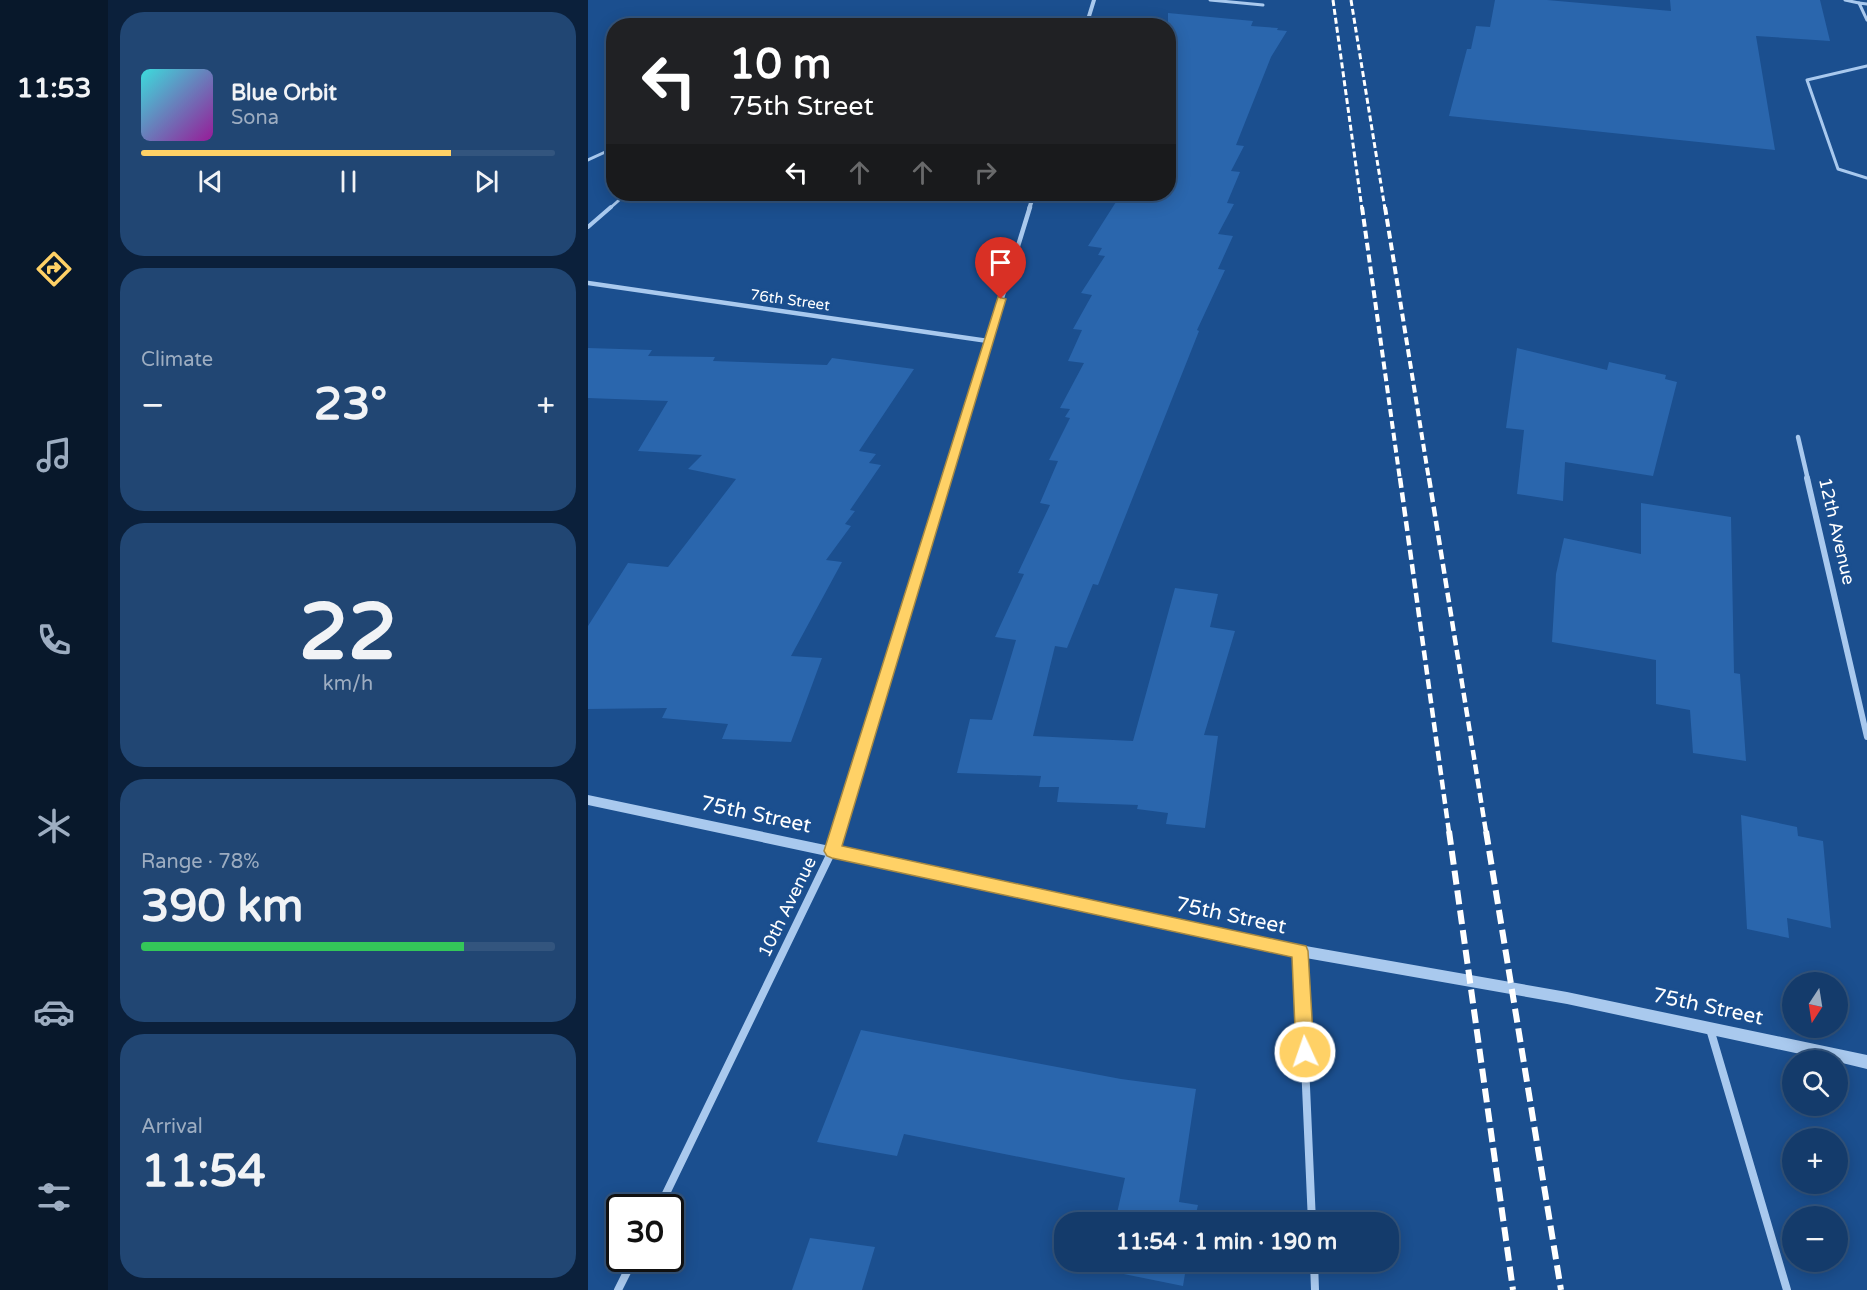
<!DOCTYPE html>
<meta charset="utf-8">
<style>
:root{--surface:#143b6b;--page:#214673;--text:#f1f3f6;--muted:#9dadc1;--line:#33557e;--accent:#ffd166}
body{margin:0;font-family:"Varela Round",sans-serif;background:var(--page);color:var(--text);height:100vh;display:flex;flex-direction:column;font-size:22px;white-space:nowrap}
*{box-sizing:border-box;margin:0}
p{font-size:20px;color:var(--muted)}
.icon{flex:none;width:33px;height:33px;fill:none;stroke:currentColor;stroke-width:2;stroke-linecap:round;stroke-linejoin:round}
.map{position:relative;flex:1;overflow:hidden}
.sheet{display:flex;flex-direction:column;gap:12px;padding:12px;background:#0b203b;width:480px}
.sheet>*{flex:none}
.hud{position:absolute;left:18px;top:18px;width:570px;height:183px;border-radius:24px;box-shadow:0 3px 15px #0003,0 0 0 2px var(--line);background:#202124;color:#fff;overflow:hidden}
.needle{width:39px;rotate:192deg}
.fabs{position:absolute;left:1194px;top:972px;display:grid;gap:12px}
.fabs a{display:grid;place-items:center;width:66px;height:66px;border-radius:50%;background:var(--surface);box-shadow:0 3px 15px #0003,0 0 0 2px var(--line);font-size:30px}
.speed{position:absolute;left:18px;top:1194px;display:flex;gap:12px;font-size:30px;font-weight:700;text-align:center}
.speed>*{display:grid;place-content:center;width:78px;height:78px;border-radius:50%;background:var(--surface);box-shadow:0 3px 15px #0003,0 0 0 2px var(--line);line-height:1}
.speed .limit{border:3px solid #111;border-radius:9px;background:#fff;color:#111}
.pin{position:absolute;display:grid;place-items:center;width:51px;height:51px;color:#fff;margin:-62px -26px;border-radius:50% 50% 50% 0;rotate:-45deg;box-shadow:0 0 6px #0007}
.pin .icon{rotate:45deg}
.me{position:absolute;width:66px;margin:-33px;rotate:357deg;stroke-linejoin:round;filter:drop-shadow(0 0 4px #0008)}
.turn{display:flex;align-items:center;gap:21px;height:126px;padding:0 24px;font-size:27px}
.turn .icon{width:78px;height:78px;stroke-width:2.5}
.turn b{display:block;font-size:42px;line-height:51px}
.lanes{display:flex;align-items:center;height:57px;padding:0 24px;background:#0003;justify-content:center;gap:30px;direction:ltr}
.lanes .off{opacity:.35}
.big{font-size:45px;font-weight:800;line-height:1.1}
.sheet .widget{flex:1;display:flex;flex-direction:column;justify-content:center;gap:9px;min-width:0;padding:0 21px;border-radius:24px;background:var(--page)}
.sheet .dial{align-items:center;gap:0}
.dial b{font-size:78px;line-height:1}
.song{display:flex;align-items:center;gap:18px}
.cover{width:72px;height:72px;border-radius:9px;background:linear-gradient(135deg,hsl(180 70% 55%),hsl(300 70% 35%))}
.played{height:6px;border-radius:3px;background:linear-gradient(90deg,var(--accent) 75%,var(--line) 75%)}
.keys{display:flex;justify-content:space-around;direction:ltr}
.heat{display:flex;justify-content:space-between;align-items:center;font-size:33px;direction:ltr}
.charge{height:9px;border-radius:4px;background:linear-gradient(90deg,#34c759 78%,var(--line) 0)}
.trip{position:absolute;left:466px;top:1212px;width:345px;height:60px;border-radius:24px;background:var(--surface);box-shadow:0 3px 15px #0003,0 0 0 2px var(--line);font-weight:800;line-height:60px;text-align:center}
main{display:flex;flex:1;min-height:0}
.menu{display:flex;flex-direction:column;width:108px;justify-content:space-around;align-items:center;background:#08182b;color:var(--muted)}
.menu .icon{width:42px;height:42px}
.menu .on{color:var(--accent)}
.menu b{font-size:27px;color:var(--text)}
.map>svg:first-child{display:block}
</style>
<main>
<nav class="menu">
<b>11:53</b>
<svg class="icon on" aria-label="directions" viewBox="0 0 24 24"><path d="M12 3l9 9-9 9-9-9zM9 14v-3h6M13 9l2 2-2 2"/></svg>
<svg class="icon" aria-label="music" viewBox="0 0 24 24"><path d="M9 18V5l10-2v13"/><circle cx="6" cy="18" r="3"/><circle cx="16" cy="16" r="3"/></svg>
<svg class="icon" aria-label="phone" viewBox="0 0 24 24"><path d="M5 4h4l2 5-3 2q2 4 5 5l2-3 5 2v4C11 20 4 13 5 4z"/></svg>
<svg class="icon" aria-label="climate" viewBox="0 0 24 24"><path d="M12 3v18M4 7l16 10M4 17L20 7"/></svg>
<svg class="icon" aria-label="car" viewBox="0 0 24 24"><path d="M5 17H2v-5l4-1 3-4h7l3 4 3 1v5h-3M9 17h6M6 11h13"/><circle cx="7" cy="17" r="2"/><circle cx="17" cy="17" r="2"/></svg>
<svg class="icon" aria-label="filters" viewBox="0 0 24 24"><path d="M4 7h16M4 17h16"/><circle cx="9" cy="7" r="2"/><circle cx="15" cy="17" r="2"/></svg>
</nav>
<section class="sheet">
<div class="widget">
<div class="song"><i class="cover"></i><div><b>Blue Orbit</b><p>Sona</p></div></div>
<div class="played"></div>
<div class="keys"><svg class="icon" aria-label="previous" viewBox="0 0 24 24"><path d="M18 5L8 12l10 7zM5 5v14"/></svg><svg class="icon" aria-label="pause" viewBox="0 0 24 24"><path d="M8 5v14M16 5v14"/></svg><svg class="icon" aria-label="next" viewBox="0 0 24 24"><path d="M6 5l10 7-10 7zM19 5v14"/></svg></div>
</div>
<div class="widget"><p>Climate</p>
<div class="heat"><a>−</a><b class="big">23°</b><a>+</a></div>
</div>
<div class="widget dial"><b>22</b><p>km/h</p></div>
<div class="widget"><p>Range · 78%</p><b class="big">390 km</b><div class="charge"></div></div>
<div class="widget"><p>Arrival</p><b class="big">11:54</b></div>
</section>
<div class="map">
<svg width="1279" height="1290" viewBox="0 0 1279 1290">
<rect width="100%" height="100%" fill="#1b4f8f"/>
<g fill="#2a66ad">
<path d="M 907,0 L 959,0 L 1083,11 L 1082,0 L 1232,0 L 1242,41 L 1168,36 L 1187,150 L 861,116 L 879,49 L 883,49 L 888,26 L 902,27 Z"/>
<path d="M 580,13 L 665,21 L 663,26 L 690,28 L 689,30 L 699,31 L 683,57 L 648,145 L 656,146 L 643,171 L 652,172 L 639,203 L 646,204 L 630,234 L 645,236 L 630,269 L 637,270 L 609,330 L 611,331 L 510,585 L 505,584 L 479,648 L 467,646 L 445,736 L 545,741 L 587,588 L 630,594 L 622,627 L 647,631 L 616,735 L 630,736 L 617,828 L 578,824 L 580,813 L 549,809 L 550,805 L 469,802 L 471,787 L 451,787 L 453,776 L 369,773 L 382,719 L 404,720 L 428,640 L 407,637 L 436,574 L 430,573 L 462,505 L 452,503 L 470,461 L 461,460 L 482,418 L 477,417 L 482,409 L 472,408 L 496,363 L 480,361 L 494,330 L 485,329 L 504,295 L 493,293 L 517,256 L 510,255 L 514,248 L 500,246 L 533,194 L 580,194 Z"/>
<path d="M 0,348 L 64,350 L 60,356 L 127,357 L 125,361 L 239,365 L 244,358 L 326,369 L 271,451 L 288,454 L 281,463 L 293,465 L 262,510 L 267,511 L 257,524 L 263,526 L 238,560 L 254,562 L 203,656 L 234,658 L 203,742 L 134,739 L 140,724 L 74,718 L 79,708 L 0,709 L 0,626 L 40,563 L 80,567 L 148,479 L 100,469 L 114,455 L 50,451 L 80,401 L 0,398 Z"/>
<path d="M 929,348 L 1019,370 L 1021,362 L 1078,375 L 1077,379 L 1089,382 L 1065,476 L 977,462 L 975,501 L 929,494 L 936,430 L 918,428 Z"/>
<path d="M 1053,503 L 1143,517 L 1146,673 L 1152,674 L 1158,761 L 1105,753 L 1102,710 L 1068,704 L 1068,660 L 964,642 L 968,574 L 976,538 L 1053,554 Z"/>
<path d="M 1153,815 L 1209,827 L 1210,836 L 1235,841 L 1243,928 L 1199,918 L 1201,938 L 1159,929 Z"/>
<path d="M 273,1030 L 533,1079 L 608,1089 L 591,1202 L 610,1205 L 606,1222 L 527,1222 L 537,1178 L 316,1134 L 309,1156 L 229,1142 Z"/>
<path d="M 222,1238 L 287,1247 L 274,1290 L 204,1290 Z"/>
<path d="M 518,1262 L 599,1262 L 595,1286 L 516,1270 Z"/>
</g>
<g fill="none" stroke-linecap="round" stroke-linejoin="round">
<g stroke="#a9c9ee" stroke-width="3">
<path d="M 622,0 L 675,5"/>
<path d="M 1257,0 L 1271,3"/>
<path d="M 1279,4 L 1271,3 L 1279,20"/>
<path d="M 113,25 L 117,26"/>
<path d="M 1279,66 L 1219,80 L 1250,169 L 1279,178"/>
<path d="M 0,160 L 26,148"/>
<path d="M 21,209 L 38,194"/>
</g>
<path stroke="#a9c9ee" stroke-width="4" d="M 0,227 L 23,207"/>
<g stroke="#a9c9ee" stroke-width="4">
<path d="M 498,26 L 506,0"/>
<path d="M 441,209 L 446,194"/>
</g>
<g stroke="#a9c9ee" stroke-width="4.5">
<path d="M 0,283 L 400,341"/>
<path d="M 1210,437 L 1220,480"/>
<path d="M 358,480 L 442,207"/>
</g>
<g stroke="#a9c9ee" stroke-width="6">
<path d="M 1219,478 L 1279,737"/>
<path d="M 250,832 L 359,478"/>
</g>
<g stroke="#a9c9ee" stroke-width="8">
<path d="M 712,951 L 724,1222"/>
<path d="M 1122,1029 L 1199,1290"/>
<path d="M 71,1208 L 244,851 L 250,831"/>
<path d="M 726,1262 L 727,1290"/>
<path d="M 30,1290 L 46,1258"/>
</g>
<path fill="#a9c9ee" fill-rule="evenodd" d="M 0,795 L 712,945 L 979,992 L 1279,1055 L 1279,1069 L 1250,1062 L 1250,1060 L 1240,1060 L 979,1004 L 712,957 L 0,805 Z"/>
<g stroke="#fff" stroke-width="3" stroke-dasharray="6 3" stroke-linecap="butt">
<path d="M 745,0 L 774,209"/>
<path d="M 763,0 L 797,209"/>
</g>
<g stroke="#fff" stroke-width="4" stroke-dasharray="8 4" stroke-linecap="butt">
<path d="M 774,207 L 812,480"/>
<path d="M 797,207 L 841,480"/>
</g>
<g stroke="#fff" stroke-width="4.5" stroke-dasharray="10 4.5" stroke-linecap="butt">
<path d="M 812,478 L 861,832"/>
<path d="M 841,478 L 898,832"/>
</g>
<g stroke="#fff" stroke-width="6" stroke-dasharray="14 6" stroke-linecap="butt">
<path d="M 861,831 L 925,1290"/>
<path d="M 898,831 L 973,1290"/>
</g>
</g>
<path fill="#ffd166" stroke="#a68842" stroke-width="1.5" d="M 410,297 L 418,299 L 254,846 L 718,946 L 720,951 L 726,1052 L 723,1058 L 717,1061 L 711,1058 L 708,1052 L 704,957 L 244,858 L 239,856 L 236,851 Z"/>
<g text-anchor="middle" stroke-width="6" stroke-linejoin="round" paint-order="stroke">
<g font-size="15" fill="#fff" stroke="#1b4f8f">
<text transform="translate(202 300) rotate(8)" y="5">76th Street</text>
</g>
<g font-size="18" fill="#fff" stroke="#1b4f8f">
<text transform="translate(1249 531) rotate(77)" y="6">12th Avenue</text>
<text transform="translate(199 907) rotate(-64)" y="6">10th Avenue</text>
</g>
<g font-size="21" fill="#fff" stroke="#1b4f8f">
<text transform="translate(168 814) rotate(12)" y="7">75th Street</text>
<text transform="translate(643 915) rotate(12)" y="7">75th Street</text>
<text transform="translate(1120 1006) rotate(12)" y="7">75th Street</text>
</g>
</g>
</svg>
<div class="fabs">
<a><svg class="needle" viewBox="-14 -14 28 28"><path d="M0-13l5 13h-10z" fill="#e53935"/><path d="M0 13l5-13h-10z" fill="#9dadc1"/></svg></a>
<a><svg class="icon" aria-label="search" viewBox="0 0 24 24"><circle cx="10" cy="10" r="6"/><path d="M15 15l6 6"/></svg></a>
<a>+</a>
<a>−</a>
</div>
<div class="speed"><div class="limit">30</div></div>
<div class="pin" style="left:413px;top:299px;background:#d93025"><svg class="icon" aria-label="arrive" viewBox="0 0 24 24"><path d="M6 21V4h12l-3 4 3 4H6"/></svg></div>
<svg class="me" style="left:717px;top:1052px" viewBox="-20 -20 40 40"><circle r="17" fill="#ffd166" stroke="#fff" stroke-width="3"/><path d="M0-11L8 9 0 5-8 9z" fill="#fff"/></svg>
<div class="trip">11:54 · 1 min · 190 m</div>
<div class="hud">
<div class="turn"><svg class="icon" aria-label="left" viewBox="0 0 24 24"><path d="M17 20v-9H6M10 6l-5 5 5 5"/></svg><div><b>10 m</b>75th Street</div></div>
<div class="lanes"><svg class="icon" aria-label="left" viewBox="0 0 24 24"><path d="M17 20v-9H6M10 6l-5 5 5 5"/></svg><svg class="icon off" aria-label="ahead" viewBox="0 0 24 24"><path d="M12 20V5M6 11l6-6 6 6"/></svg><svg class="icon off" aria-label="ahead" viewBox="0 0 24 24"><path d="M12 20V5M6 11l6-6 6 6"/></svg><svg class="icon off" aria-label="right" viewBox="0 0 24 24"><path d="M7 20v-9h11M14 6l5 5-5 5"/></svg></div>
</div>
</div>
</main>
